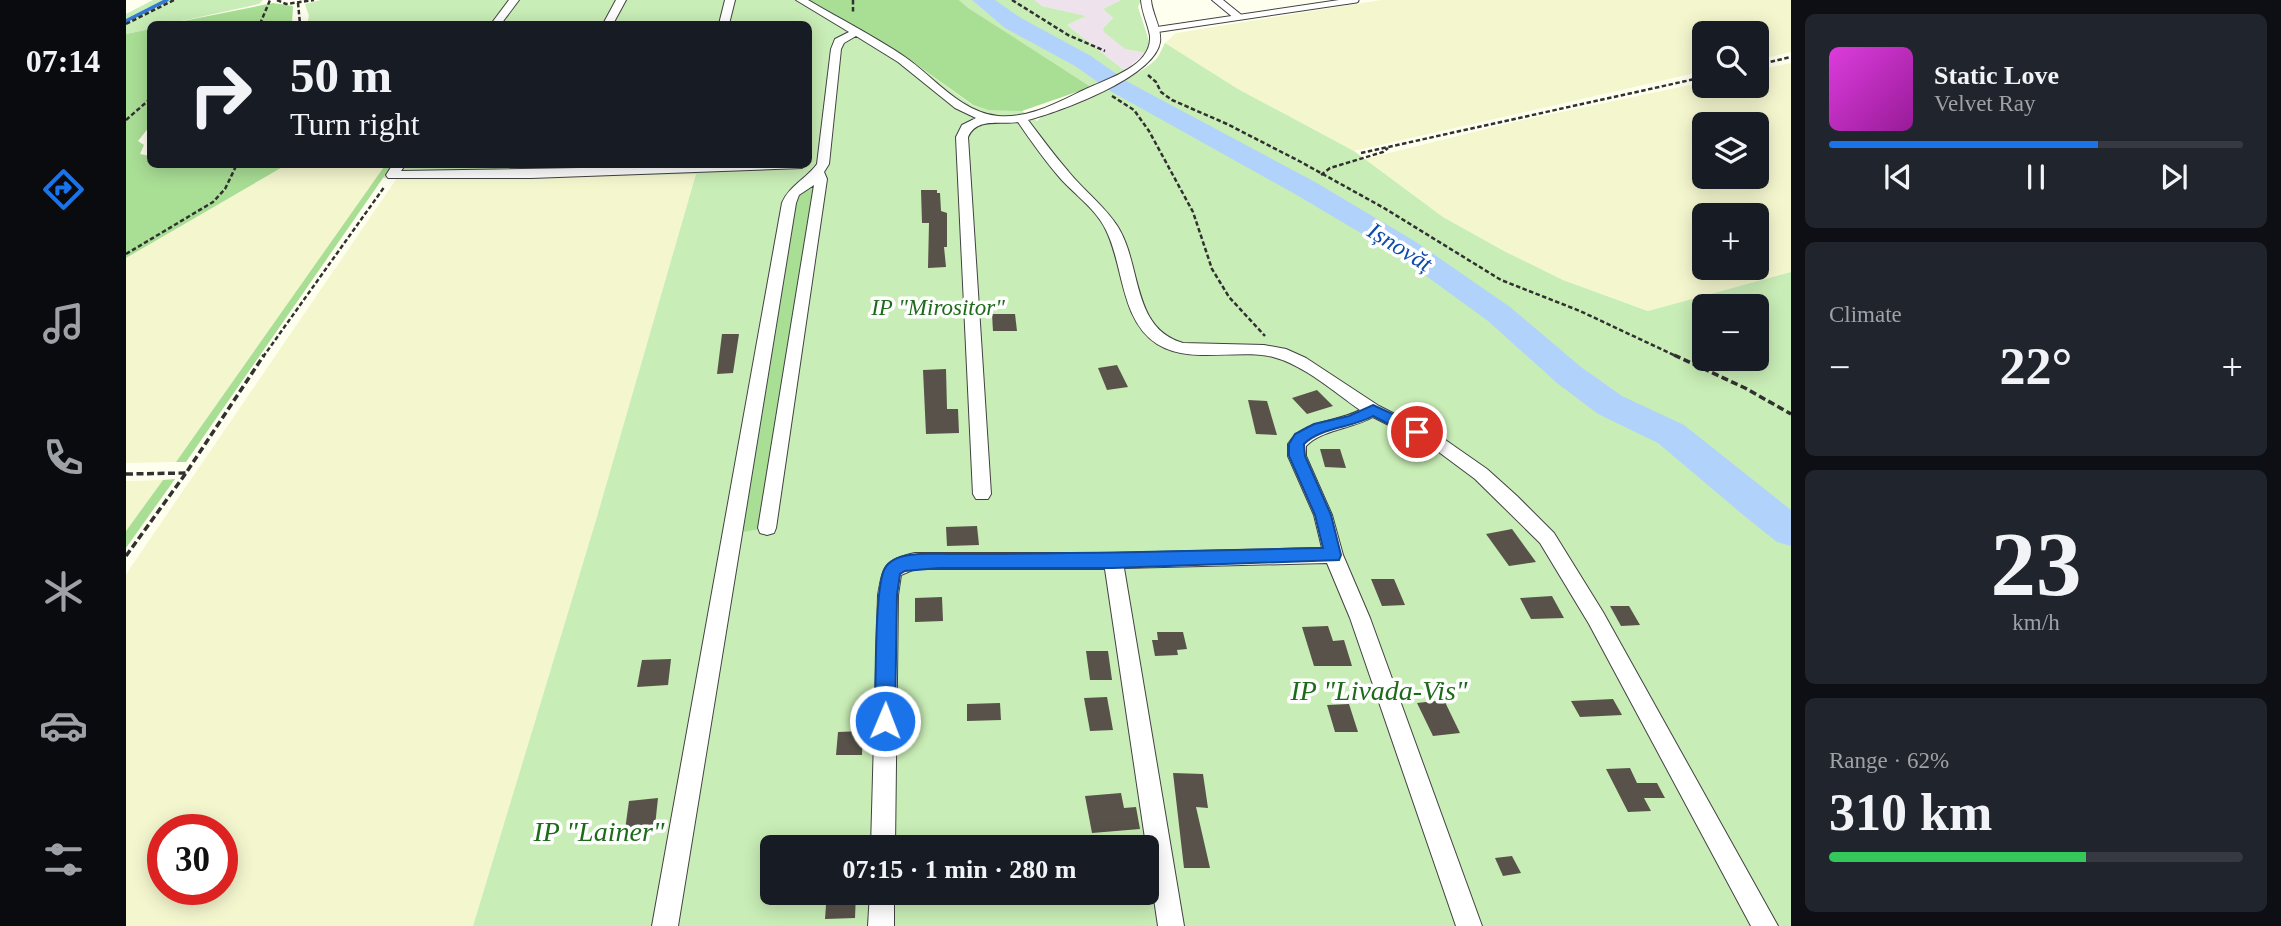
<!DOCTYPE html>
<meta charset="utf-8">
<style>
:root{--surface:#171b24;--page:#20242c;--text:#f1f3f6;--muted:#9ea1a6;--line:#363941;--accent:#1a73e8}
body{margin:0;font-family:Georgia,serif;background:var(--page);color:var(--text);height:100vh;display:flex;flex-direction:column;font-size:26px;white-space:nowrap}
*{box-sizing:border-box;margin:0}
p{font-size:23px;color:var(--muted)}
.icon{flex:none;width:38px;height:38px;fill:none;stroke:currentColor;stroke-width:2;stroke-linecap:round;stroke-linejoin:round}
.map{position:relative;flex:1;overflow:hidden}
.panel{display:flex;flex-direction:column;gap:14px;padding:14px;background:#0d0f14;width:490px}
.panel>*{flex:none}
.top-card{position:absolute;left:21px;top:21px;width:665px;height:147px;border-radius:10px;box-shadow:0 4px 18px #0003;background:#171b24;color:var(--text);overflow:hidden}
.fabs{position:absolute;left:1566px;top:21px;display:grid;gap:14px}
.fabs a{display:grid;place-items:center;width:77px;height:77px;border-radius:10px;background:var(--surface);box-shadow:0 4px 18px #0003;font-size:35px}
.speed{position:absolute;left:21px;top:814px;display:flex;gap:14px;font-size:35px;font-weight:700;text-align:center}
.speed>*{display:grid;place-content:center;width:91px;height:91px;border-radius:50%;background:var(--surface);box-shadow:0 4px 18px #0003;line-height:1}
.speed .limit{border:10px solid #d22;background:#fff;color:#111}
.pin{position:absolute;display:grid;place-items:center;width:60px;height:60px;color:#fff;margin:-30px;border:4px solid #fff;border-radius:50%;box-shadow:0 2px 7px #0007}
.me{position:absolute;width:77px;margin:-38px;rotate:1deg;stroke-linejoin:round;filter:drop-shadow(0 0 5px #0008)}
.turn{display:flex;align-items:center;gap:24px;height:147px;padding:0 28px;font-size:32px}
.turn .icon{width:91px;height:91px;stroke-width:2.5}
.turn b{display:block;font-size:49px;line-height:60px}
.big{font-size:52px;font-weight:700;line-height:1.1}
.panel .widget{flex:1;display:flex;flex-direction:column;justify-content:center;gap:10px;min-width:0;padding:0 24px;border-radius:10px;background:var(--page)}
.panel .dial{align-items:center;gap:0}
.dial b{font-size:91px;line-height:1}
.song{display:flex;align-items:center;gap:21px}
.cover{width:84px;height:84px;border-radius:10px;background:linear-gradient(135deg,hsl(300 70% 55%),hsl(300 70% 35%))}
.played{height:7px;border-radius:4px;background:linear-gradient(90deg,var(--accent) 65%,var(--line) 65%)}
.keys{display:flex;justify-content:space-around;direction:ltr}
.heat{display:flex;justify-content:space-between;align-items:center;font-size:38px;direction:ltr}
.charge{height:10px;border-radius:5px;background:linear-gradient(90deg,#34c759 62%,var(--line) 0)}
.trip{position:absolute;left:634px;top:835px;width:399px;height:70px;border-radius:10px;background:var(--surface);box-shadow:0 4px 18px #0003;font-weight:700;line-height:70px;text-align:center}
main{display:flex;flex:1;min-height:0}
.dock{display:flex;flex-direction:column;width:126px;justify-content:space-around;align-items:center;background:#090b0e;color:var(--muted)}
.dock .icon{width:49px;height:49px}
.dock .on{color:var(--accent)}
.dock b{font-size:32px;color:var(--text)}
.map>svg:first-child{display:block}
</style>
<main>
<nav class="dock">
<b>07:14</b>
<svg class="icon on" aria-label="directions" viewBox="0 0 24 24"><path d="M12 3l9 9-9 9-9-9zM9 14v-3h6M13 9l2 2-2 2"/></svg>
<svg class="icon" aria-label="music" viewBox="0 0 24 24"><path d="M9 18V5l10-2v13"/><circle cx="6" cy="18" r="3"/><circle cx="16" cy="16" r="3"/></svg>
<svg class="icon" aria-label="phone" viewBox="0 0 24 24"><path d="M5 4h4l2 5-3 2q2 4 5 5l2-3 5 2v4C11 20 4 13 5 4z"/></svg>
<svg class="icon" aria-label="climate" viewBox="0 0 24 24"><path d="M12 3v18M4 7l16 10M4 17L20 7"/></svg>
<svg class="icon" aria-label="car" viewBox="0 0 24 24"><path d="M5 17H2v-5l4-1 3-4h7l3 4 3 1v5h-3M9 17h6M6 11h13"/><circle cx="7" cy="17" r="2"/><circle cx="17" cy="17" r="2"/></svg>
<svg class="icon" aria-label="filters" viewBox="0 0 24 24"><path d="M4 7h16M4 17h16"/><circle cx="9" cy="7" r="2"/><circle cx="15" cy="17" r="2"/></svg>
</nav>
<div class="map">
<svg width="1665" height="926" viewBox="0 0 1665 926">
<rect width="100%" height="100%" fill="#fffff0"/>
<path fill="#eee2ed" d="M 909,0 L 995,0 L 977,9 L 987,18 L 977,28 L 999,49 L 1019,53 L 999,71 L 941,25 L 959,16 L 916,6 Z"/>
<g fill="#f4f7ce" fill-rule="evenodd">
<path d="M 1255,0 L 1665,0 L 1665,52 L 1631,60 L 1631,33 L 1578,33 L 1578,71 L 1228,151 L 1112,89 L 1039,43 L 1050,33 Z"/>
<path d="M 1665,63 L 1665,272 L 1523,311 L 1437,280 L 1378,251 L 1317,217 L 1239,159 L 1392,121 L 1578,82 L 1578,86 L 1631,86 L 1631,70 ZM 1578,124 L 1631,124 L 1631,177 L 1578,177 ZM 1578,215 L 1631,215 L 1631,268 L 1578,268 Z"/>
<path d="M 160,165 L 260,165 L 50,462 L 0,463 L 0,258 Z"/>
<path d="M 570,174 L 470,520 L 347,926 L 0,926 L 0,574 L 271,178 ZM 37,830 L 96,830 L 96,889 L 37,889 Z"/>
<path d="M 37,480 L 0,531 L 0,481 Z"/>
</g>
<g fill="#c9edb6" fill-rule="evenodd">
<path d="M 27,0 L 137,0 L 133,4 L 42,24 L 24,24 L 24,29 L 0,34 L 0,14 Z"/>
<path d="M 195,0 L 683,0 L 773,52 L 846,105 L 862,110 L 893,109 L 911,121 L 916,116 C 943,105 1014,78 1031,58 C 1034,54 1036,48 1039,43 L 1112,89 L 1228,151 L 1317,217 L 1378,251 L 1437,280 L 1522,311 L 1665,272 L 1665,926 L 347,926 L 470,520 L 570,174 L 257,178 L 266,164 L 682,164 L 682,24 L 181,24 L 183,16 L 179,4 ZM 1578,306 L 1631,306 L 1631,359 L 1578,359 ZM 646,847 L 1020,847 L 1020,892 L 646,892 Z"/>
<path d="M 833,0 L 909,0 L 916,6 L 960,16 L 941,25 L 999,71 L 965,87 L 841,8 Z"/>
<path d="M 995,0 L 1015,0 L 1012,7 L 1024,44 L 1019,53 L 999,49 L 978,32 L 977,28 L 987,18 L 977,9 Z"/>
</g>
<g fill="#a9de95">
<path d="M 683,0 L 833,0 L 842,8 L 965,87 L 896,111 L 862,110 L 847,105 L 773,52 Z"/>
<path d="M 147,3 L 167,6 L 166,24 L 42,24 Z"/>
<path d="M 24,29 L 24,126 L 12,141 L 18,145 L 14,154 L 24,156 L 24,164 L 160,165 L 0,258 L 0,34 Z"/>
<path d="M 260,164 L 266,165 L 60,462 L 50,462 Z"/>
<path d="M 691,179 L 633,529 L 617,532 L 672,194 Z"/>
<path d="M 49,479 L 0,548 L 0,531 L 37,480 Z"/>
</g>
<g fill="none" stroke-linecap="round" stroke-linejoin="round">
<path stroke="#3379d6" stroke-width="3.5" d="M 0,21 L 41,0"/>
<path fill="#b1d2fa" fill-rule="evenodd" d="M 846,0 L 869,0 L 895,18 L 965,56 L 1002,82 L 1189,182 L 1290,242 L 1384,307 L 1455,367 L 1496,396 L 1558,425 L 1665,510 L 1665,546 L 1651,542 L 1616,514 L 1532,443 L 1472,414 L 1431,383 L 1362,321 L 1270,254 L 1169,194 L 986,92 L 949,66 L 879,28 Z"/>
</g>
<g fill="#58524a">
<path d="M 795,190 L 811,190 L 811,193 L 814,193 L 815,211 L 821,213 L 821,247 L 818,247 L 820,267 L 802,268 L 803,223 L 796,223 Z"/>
<path d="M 866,314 L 889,314 L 891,331 L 867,331 Z"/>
<path d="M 596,334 L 613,334 L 607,373 L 591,374 Z"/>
<path d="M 991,365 L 1002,387 L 981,390 L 972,368 Z"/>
<path d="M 820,369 L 821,409 L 832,409 L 833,433 L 800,434 L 797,370 Z"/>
<path d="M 1191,390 L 1207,406 L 1181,414 L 1166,398 Z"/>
<path d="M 1122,400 L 1141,401 L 1151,435 L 1130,434 Z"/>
<path d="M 1194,449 L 1214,449 L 1220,468 L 1199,467 Z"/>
<path d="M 851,526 L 853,545 L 821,546 L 820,527 Z"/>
<path d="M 1386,529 L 1410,562 L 1383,566 L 1360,534 Z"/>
<path d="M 1245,579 L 1268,579 L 1279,605 L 1256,606 Z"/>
<path d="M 1426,596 L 1438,618 L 1405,619 L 1394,598 Z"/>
<path d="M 816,597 L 817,621 L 789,622 L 789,598 Z"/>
<path d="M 1484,606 L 1503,606 L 1514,625 L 1495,626 Z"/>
<path d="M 1202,626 L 1207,641 L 1218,640 L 1226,666 L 1188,666 L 1176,627 Z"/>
<path d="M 1031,632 L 1057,632 L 1061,649 L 1051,650 L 1052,655 L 1029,656 L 1026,640 L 1032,640 Z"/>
<path d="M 960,651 L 982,651 L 986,680 L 964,680 Z"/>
<path d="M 545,659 L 542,685 L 511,687 L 516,660 Z"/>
<path d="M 981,697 L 987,730 L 964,731 L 958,698 Z"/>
<path d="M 1487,699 L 1496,715 L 1454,717 L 1445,701 Z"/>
<path d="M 1318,700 L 1334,733 L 1307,736 L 1291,703 Z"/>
<path d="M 874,703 L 875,720 L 841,721 L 841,704 Z"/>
<path d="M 1223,704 L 1232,732 L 1209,732 L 1201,705 Z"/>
<path d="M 737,731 L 736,755 L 710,755 L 712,732 Z"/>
<path d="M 1504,768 L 1511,783 L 1531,783 L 1539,798 L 1518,798 L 1525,811 L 1502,812 L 1480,769 Z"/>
<path d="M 1047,773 L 1077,774 L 1082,808 L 1070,807 L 1084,868 L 1058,868 Z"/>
<path d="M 995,793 L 998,808 L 1010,807 L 1014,829 L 966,833 L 959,796 Z"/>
<path d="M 532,798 L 529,826 L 499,830 L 503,801 Z"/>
<path d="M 1386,856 L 1395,873 L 1377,876 L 1369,858 Z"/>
<path d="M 701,892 L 730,892 L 729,918 L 699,919 Z"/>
</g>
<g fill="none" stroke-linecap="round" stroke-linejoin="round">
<g stroke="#424242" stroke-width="7">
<path id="lane" d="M 1028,30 L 1230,0"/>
</g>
<g stroke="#424242" stroke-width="2">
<g id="street">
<path d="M 383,0 L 393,0 L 375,24 L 365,24 Z"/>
<path d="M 490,0 L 500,0 L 487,24 L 477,24 Z"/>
<path d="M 599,0 L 609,0 L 603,24 L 593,24 Z"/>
<path d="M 670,0 L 682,0 C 714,19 748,36 779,57 C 808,77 834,112 872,116 C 904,119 934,101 962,88 C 983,78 1026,66 1024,36 C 1022,24 1016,13 1015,0 L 1025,0 C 1026,14 1036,28 1034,42 C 1029,77 933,112 902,120 C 915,137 928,155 942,171 C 958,191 978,205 992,227 C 1016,266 1005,328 1057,343 L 1138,345 L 1160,349 L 1180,358 L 1253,406 L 1318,439 L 1361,469 L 1391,496 L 1428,533 L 1477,612 L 1652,926 L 1625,926 L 1463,624 L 1414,543 L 1349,479 L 1306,447 L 1247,417 C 1226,429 1197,429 1180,446 L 1180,456 L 1206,515 L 1217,555 L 1244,618 L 1356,926 L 1330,926 L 1224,618 L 1201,563 L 998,568 L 1058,926 L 1032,926 L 979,569 L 789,569 L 775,575 L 772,595 L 769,847 L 745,847 L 752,595 C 757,566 758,560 789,553 L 987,553 L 1196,548 L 1188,515 L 1162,456 L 1162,444 C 1178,419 1210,423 1234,410 C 1208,392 1178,365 1147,357 C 1111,348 1064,365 1031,344 C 994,320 998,266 980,230 C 970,209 949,195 934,178 C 919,161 905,141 892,122 C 874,125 851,117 842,137 L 865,494 L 862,499 L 850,499 L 847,494 L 830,137 L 836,125 L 850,118 L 829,108 L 772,62 L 730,36 L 718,43 L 715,49 L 703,164 L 698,172 L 701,179 L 650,528 L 648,533 L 641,535 L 634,533 L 632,528 L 688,185 L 673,195 L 670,203 L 552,926 L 526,926 L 656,203 C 663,186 680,179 691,164 L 705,49 L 709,39 L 723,32 Z"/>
<path d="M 1086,0 L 1097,0 L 1118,17 L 1109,19 Z"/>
<path d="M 1214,0 L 1225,0 L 1226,1 L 1221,4 Z"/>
<path d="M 267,164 L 280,164 L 275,171 L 682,164 L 676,168 L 405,178 L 262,178 L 260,175 Z"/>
<path d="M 744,892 L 768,892 L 768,926 L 742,926 Z"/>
</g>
</g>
<g stroke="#313131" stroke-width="2.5" stroke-dasharray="4.5 2.5" stroke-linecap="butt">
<path d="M 151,0 L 160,4 L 188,0"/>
<path d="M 727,0 L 727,13"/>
<path d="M 886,0 L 942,35 L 979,51"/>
<path d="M 172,3 L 174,24"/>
<path d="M 0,24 L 48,0"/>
<path d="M 134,24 L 144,0"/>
<path d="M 1631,65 L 1665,57"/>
<path d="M 1022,75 L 1030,82 L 1035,92 L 1046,100 L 1101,124 L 1175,162 L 1258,208 L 1375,280 L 1454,311 L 1552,357"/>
<path d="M 986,96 L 1008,110 L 1023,131 L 1067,212 L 1086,269 L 1103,297 L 1139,336"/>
<path d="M 0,120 L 24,99"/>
<path d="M 1235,153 L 1578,77"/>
<path d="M 1195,175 L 1204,168 L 1257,152 L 1262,148"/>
<path d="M 0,254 L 87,202 L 99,189 L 111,164"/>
<path d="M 137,357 L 259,186"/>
</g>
<g stroke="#313131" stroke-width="3.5" stroke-dasharray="7 3.5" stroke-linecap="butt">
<path d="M 1548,355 L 1619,388 L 1665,414"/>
<path d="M 0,474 L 60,473"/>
<path d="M 0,556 L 60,473 L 138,355"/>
</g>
<use href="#lane" stroke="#fff" stroke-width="5"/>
<use href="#street" fill="#fff" fill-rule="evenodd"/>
</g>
<path fill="#1a73e8" stroke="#114b97" stroke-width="2" d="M 1247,405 L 1297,428 L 1299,432 L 1297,436 L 1286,436 L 1247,416 C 1226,428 1195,427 1178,444 L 1179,456 L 1205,515 L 1215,555 L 1213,560 L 987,568 L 813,568 L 779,571 L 774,574 L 771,595 L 769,721 L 766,727 L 759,730 L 752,727 L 749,721 C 750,693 748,586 759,568 C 769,550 807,554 824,554 C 948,554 1072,551 1197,548 L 1189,515 L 1163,456 L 1163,444 L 1169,434 L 1188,424 L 1223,416 Z"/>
<g text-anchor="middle" stroke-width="7" stroke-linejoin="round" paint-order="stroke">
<g font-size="23" font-style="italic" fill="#1d6b1a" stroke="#fff">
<text x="812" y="315">IP "Mirositor"</text>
</g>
<g font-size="24" font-style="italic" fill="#0f4ba9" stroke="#fff">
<text transform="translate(1274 247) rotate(32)" y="8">Ișnovăț</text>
</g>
<g font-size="28" font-style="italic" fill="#1d6b1a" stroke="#fff">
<text x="1253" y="700">IP "Livada-Vis"</text>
<text x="473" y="841">IP "Lainer"</text>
</g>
</g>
</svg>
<div class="fabs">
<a><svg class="icon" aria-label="search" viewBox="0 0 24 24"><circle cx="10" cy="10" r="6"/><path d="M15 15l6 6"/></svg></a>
<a><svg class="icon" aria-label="layers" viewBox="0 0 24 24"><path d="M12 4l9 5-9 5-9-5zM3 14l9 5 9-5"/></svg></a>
<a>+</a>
<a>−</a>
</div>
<div class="speed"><div class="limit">30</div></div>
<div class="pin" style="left:1291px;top:432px;background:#d93025"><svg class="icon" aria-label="arrive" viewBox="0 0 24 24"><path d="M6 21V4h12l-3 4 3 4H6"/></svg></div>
<svg class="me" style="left:759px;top:721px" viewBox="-20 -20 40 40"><circle r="17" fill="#1a73e8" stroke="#fff" stroke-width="3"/><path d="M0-11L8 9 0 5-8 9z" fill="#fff"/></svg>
<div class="trip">07:15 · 1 min · 280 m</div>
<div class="top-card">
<div class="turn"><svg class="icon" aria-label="right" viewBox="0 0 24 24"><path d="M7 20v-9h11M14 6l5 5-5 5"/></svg><div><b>50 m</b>Turn right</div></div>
</div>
</div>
<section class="panel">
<div class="widget">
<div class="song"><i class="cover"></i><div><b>Static Love</b><p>Velvet Ray</p></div></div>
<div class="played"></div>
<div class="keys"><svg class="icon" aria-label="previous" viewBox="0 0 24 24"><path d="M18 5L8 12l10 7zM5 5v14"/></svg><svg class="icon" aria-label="pause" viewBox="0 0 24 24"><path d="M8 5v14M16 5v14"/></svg><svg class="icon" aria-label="next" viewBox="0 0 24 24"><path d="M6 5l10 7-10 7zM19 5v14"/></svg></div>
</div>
<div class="widget"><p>Climate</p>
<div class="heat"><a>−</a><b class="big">22°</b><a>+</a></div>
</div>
<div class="widget dial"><b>23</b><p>km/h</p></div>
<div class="widget"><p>Range · 62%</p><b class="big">310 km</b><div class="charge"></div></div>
</section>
</main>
